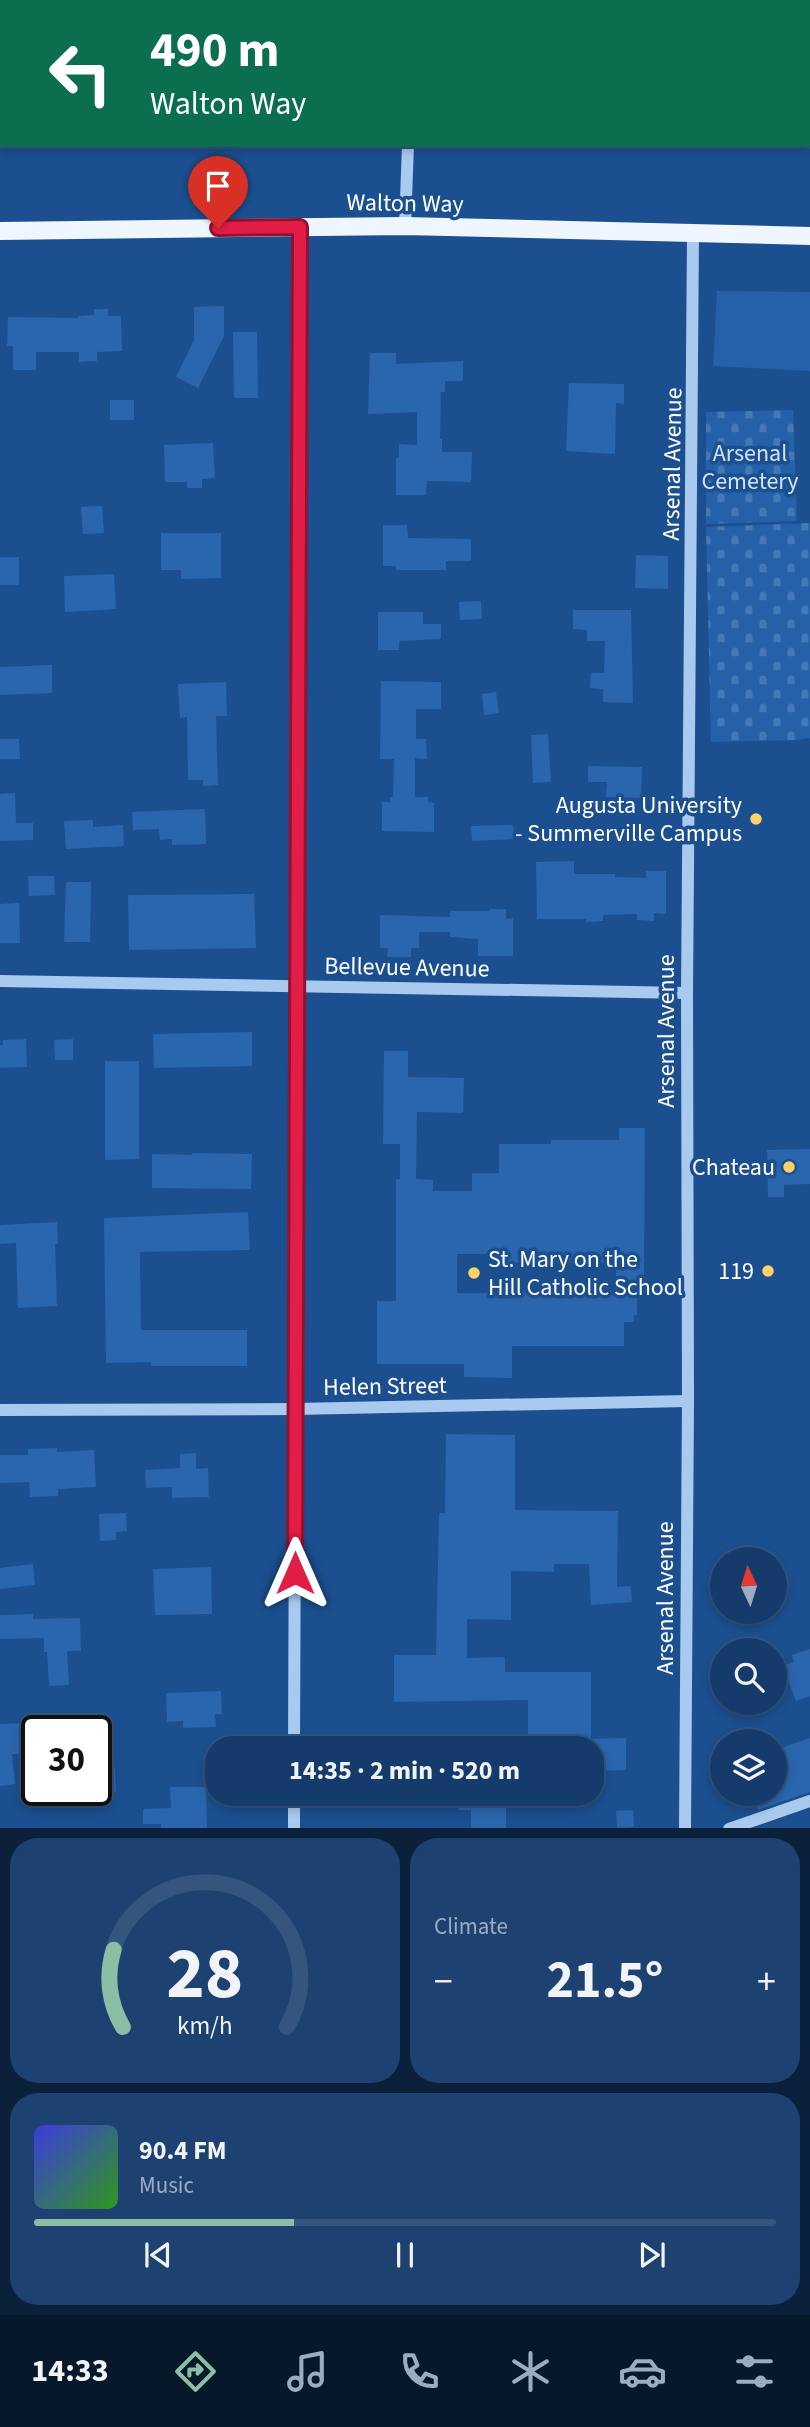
<!DOCTYPE html>
<meta charset="utf-8">
<style>
:root{--surface:#143b6b;--page:#1d4271;--text:#f1f3f6;--muted:#9dadc1;--line:#33557e;--accent:#8abfa5}
body{margin:0;font-family:"Source Sans 3",sans-serif;background:var(--page);color:var(--text);height:100vh;display:flex;flex-direction:column;font-size:26px;white-space:nowrap}
*{box-sizing:border-box;margin:0}
p{font-size:23px;color:var(--muted)}
.icon{flex:none;width:38px;height:38px;fill:none;stroke:currentColor;stroke-width:2;stroke-linecap:round;stroke-linejoin:round}
.map{position:relative;height:1828px;overflow:hidden}
.details{display:flex;flex-direction:column;gap:10px;padding:10px;background:#0b203b;flex:1}
.details>*{flex:none}
.banner{position:absolute;left:0px;top:0px;width:810px;height:147px;box-shadow:0 4px 10px #0003,0 0 0 2px var(--line);background:#0b6e4f;color:#fff;overflow:hidden}
.needle{width:46px;rotate:356deg}
.buttons{position:absolute;left:710px;top:1547px;display:grid;gap:14px}
.buttons a{display:grid;place-items:center;width:77px;height:77px;border-radius:50%;background:var(--surface);box-shadow:0 4px 10px #0003,0 0 0 2px var(--line);font-size:35px}
.speed{position:absolute;left:21px;top:1715px;display:flex;gap:14px;font-size:35px;font-weight:700;text-align:center}
.speed>*{display:grid;place-content:center;width:91px;height:91px;border-radius:50%;background:var(--surface);box-shadow:0 4px 10px #0003,0 0 0 2px var(--line);line-height:1}
.speed .limit{border:4px solid #111;border-radius:10px;background:#fff;color:#111}
.pin{position:absolute;display:grid;place-items:center;width:60px;height:60px;color:#fff;margin:-72px -30px;border-radius:50% 50% 50% 0;rotate:-45deg;box-shadow:0 0 7px #0007}
.pin .icon{rotate:45deg}
.me{position:absolute;width:77px;margin:-38px;rotate:0deg;stroke-linejoin:round;filter:drop-shadow(0 0 5px #0008)}
.turn{display:flex;align-items:center;gap:24px;height:147px;padding:0 35px;font-size:32px}
.turn .icon{width:91px;height:91px;stroke-width:2.5}
.turn b{display:block;font-size:49px;line-height:60px}
.big{font-size:52px;font-weight:700;line-height:1.1}
.details .tile{flex:1;display:flex;flex-direction:column;justify-content:center;gap:10px;min-width:0;padding:0 24px;border-radius:28px;background:var(--page)}
.details .dial{align-items:center;gap:0}
.dial svg{height:182px;overflow:visible;fill:none;stroke:var(--line);stroke-width:7;stroke-linecap:round;text-anchor:middle}
.dial text{fill:var(--text);stroke:none}
.song{display:flex;align-items:center;gap:21px}
.cover{width:84px;height:84px;border-radius:10px;background:linear-gradient(135deg,hsl(240 70% 55%),hsl(110 70% 35%))}
.played{height:7px;border-radius:4px;background:linear-gradient(90deg,var(--accent) 35%,var(--line) 35%)}
.keys{display:flex;justify-content:space-around;direction:ltr}
.heat{display:flex;justify-content:space-between;align-items:center;font-size:38px;direction:ltr}
.details .tiles{flex:1;display:grid;gap:10px;grid-template-columns:1fr 1fr}
.tile:last-child{grid-column:span 2}
.trip{position:absolute;left:205px;top:1736px;width:399px;height:70px;border-radius:28px;background:var(--surface);box-shadow:0 4px 10px #0003,0 0 0 2px var(--line);font-weight:700;line-height:70px;text-align:center}
.dock{display:flex;height:112px;justify-content:space-around;align-items:center;background:#08182b;color:var(--muted)}
.dock .icon{width:49px;height:49px}
.dock .selected{color:var(--accent)}
.dock b{font-size:32px;color:var(--text)}
.map>svg:first-child{display:block}
</style>
<div class="map">
<svg width="810" height="1829" viewBox="0 0 810 1829">
<defs>
<pattern id="cemetery-stones" width="16" height="16" patternUnits="userSpaceOnUse" patternTransform="scale(1.75)"><rect width="16" height="16" fill="#2461a8"/><path d="M2 7V4a2 2 0 0 1 4 0v3zM10 15v-3a2 2 0 0 1 4 0v3z" fill="#4579b5"/></pattern>
</defs>
<rect width="100%" height="100%" fill="#1b4f8f"/>
<path fill="#2461a8" d="M 717,291 L 810,292 L 810,371 L 713,366 Z"/>
<g fill="url(#cemetery-stones)">
<path d="M 793,410 L 797,521 L 706,524 L 706,412 Z"/>
<path d="M 810,523 L 810,738 L 796,740 L 711,742 L 706,527 Z"/>
</g>
<g fill="#2a66ad" fill-rule="evenodd">
<path d="M 224,306 L 224,336 L 198,388 L 176,377 L 194,340 L 194,307 Z"/>
<path d="M 94,309 L 108,309 L 108,316 L 121,316 L 122,351 L 97,352 L 97,361 L 79,362 L 79,352 L 36,352 L 36,370 L 13,370 L 13,346 L 7,346 L 8,317 L 78,318 L 78,316 L 94,315 Z"/>
<path d="M 233,332 L 257,332 L 258,398 L 234,398 Z"/>
<path d="M 370,353 L 396,353 L 396,364 L 463,361 L 463,381 L 445,381 L 445,392 L 441,392 L 440,439 L 442,439 L 442,452 L 472,452 L 471,482 L 427,481 L 426,495 L 396,495 L 396,458 L 399,458 L 399,444 L 417,445 L 417,412 L 368,414 Z"/>
<path d="M 569,383 L 624,384 L 624,404 L 616,403 L 615,454 L 566,451 Z"/>
<rect x="110" y="400" width="24" height="20"/>
<path d="M 213,443 L 215,478 L 202,479 L 202,488 L 187,488 L 187,482 L 165,482 L 164,445 Z"/>
<path d="M 102,506 L 104,533 L 83,534 L 81,507 Z"/>
<path d="M 383,525 L 407,525 L 408,538 L 471,539 L 471,561 L 446,561 L 446,570 L 396,570 L 396,566 L 383,566 Z"/>
<path d="M 161,533 L 221,533 L 221,578 L 181,579 L 181,570 L 161,570 Z"/>
<path d="M 636,555 L 668,556 L 668,589 L 635,588 Z"/>
<rect x="0" y="557" width="19" height="28"/>
<path d="M 114,574 L 116,609 L 65,612 L 64,576 Z"/>
<path d="M 481,601 L 482,619 L 460,620 L 459,602 Z"/>
<path d="M 573,610 L 631,610 L 633,703 L 603,702 L 603,689 L 590,688 L 591,673 L 604,673 L 605,641 L 587,641 L 587,630 L 573,629 Z"/>
<path d="M 378,612 L 423,612 L 423,624 L 441,624 L 441,639 L 399,641 L 399,650 L 378,650 Z"/>
<path d="M 52,665 L 52,693 L 0,695 L 0,667 Z"/>
<path d="M 381,681 L 441,682 L 441,709 L 416,709 L 416,739 L 426,739 L 427,759 L 415,758 L 415,797 L 428,797 L 428,802 L 434,803 L 434,832 L 382,831 L 382,802 L 390,802 L 390,797 L 393,797 L 394,759 L 380,759 Z"/>
<path d="M 226,682 L 227,716 L 216,716 L 218,785 L 203,786 L 203,780 L 188,780 L 187,717 L 180,718 L 178,684 Z"/>
<path d="M 496,692 L 499,713 L 484,715 L 482,694 Z"/>
<path d="M 548,734 L 551,782 L 533,783 L 531,735 Z"/>
<path d="M 0,739 L 19,739 L 20,759 L 0,759 Z"/>
<path d="M 588,766 L 642,767 L 641,798 L 606,797 L 607,782 L 588,782 Z"/>
<path d="M 15,793 L 16,823 L 33,823 L 33,840 L 0,841 L 0,794 Z"/>
<path d="M 205,809 L 206,844 L 172,845 L 172,839 L 160,840 L 159,829 L 133,830 L 132,812 Z"/>
<path d="M 93,820 L 93,827 L 123,825 L 124,846 L 66,849 L 64,821 Z"/>
<path d="M 513,825 L 514,839 L 472,841 L 471,826 Z"/>
<path d="M 574,861 L 574,874 L 615,874 L 615,877 L 646,878 L 646,871 L 666,871 L 666,914 L 654,913 L 654,921 L 637,920 L 637,914 L 603,915 L 603,921 L 586,922 L 586,919 L 537,919 L 536,862 Z"/>
<path d="M 28,876 L 54,876 L 55,895 L 29,896 Z"/>
<path d="M 66,882 L 91,882 L 90,942 L 64,942 Z"/>
<path d="M 254,894 L 256,948 L 129,950 L 128,895 Z"/>
<path d="M 19,903 L 20,943 L 0,943 L 0,904 Z"/>
<path d="M 490,909 L 506,909 L 506,919 L 513,918 L 513,956 L 478,956 L 478,939 L 450,937 L 450,932 L 419,932 L 419,948 L 411,948 L 411,957 L 387,957 L 388,948 L 380,948 L 380,915 L 450,917 L 450,911 L 490,911 Z"/>
<path d="M 252,1032 L 252,1066 L 154,1068 L 153,1034 Z"/>
<path d="M 26,1039 L 27,1067 L 0,1068 L 0,1045 L 3,1045 L 3,1040 Z"/>
<path d="M 73,1039 L 73,1060 L 55,1060 L 54,1040 Z"/>
<path d="M 384,1051 L 408,1051 L 408,1077 L 464,1078 L 463,1113 L 417,1112 L 416,1179 L 433,1180 L 433,1191 L 472,1191 L 472,1173 L 499,1173 L 499,1144 L 551,1144 L 551,1140 L 619,1140 L 619,1128 L 645,1128 L 644,1276 L 637,1276 L 637,1315 L 634,1315 L 634,1322 L 624,1322 L 624,1346 L 512,1346 L 512,1378 L 464,1377 L 464,1364 L 377,1364 L 377,1301 L 396,1301 L 396,1179 L 400,1179 L 400,1144 L 383,1144 ZM 457,1254 L 493,1254 L 493,1263 L 616,1263 L 616,1290 L 501,1290 L 501,1293 L 457,1293 Z"/>
<path d="M 105,1061 L 139,1061 L 139,1159 L 105,1160 Z"/>
<path d="M 810,1149 L 810,1184 L 784,1185 L 784,1197 L 768,1197 L 767,1150 Z"/>
<path d="M 192,1153 L 252,1154 L 251,1189 L 152,1188 L 152,1154 L 192,1155 Z"/>
<path d="M 248,1212 L 250,1250 L 140,1252 L 141,1330 L 247,1330 L 247,1366 L 151,1366 L 151,1362 L 106,1363 L 104,1218 Z"/>
<path d="M 57,1222 L 58,1244 L 55,1244 L 57,1306 L 18,1308 L 16,1243 L 0,1244 L 0,1225 Z"/>
<path d="M 446,1434 L 515,1435 L 515,1510 L 618,1511 L 617,1587 L 631,1586 L 632,1602 L 591,1605 L 589,1564 L 554,1564 L 554,1572 L 511,1571 L 511,1620 L 467,1619 L 467,1658 L 505,1657 L 505,1672 L 591,1672 L 591,1748 L 528,1748 L 528,1700 L 394,1702 L 394,1655 L 436,1655 L 439,1513 L 445,1513 Z"/>
<path d="M 57,1448 L 57,1452 L 94,1450 L 96,1487 L 58,1489 L 58,1496 L 30,1497 L 29,1482 L 0,1483 L 0,1455 L 28,1455 L 28,1449 Z"/>
<path d="M 196,1453 L 196,1469 L 208,1468 L 209,1497 L 172,1498 L 172,1487 L 146,1488 L 145,1470 L 180,1468 L 180,1454 Z"/>
<path d="M 126,1513 L 127,1531 L 116,1532 L 116,1540 L 100,1541 L 99,1514 Z"/>
<path d="M 33,1564 L 35,1585 L 0,1589 L 0,1568 Z"/>
<path d="M 211,1567 L 212,1614 L 155,1615 L 153,1569 Z"/>
<path d="M 33,1614 L 33,1619 L 80,1618 L 81,1651 L 67,1651 L 69,1685 L 49,1686 L 47,1652 L 44,1652 L 44,1638 L 0,1639 L 0,1615 Z"/>
<path d="M 810,1649 L 810,1696 L 796,1701 L 783,1666 L 794,1662 L 792,1655 Z"/>
<path d="M 221,1691 L 222,1714 L 215,1714 L 216,1727 L 183,1728 L 183,1721 L 167,1722 L 166,1693 Z"/>
<path d="M 37,1723 L 37,1754 L 12,1754 L 15,1784 L 0,1786 L 0,1724 Z"/>
<path d="M 626,1738 L 626,1770 L 594,1771 L 593,1739 Z"/>
<path d="M 810,1738 L 810,1792 L 758,1810 L 752,1794 L 775,1794 L 775,1750 Z"/>
<path d="M 115,1767 L 116,1792 L 97,1793 L 96,1768 Z"/>
<path d="M 170,1787 L 206,1787 L 207,1829 L 161,1829 L 161,1824 L 143,1824 L 143,1809 L 171,1808 Z"/>
<path d="M 459,1794 L 506,1794 L 506,1829 L 471,1829 L 471,1810 L 459,1810 Z"/>
<path d="M 633,1810 L 634,1827 L 617,1828 L 616,1811 Z"/>
</g>
<g fill="none" stroke-linecap="round" stroke-linejoin="round">
<g stroke="#a9c9ee" stroke-width="12">
<path d="M 414,2 L 414,0"/>
<path d="M 405,226 L 408,145"/>
<path d="M 0,981 L 687,993"/>
<path d="M 0,1410 L 295,1409 L 688,1401"/>
<path d="M 294,1748 L 300,227"/>
<path d="M 294,1829 L 294,1794"/>
<path d="M 685,1829 L 688,1401 L 687,993 L 693,234"/>
<path d="M 729,1829 L 810,1801"/>
</g>
<path stroke="#f0f6ff" stroke-width="18" d="M 0,231 L 405,226 L 810,236"/>
</g>
<g fill="none" stroke-linecap="round" stroke-linejoin="round">
<g stroke="#92132f" stroke-width="18">
<path id="route" d="M 218,228 L 300,227 L 295,1573"/>
</g>
<use href="#route" stroke="#e11d48" stroke-width="12"/>
</g>
<g fill="#ffd166" stroke="#1b4f8f" stroke-width="2.5">
<circle cx="756" cy="819" r="7"/>
<circle cx="789" cy="1167" r="7"/>
<circle cx="768" cy="1271" r="7"/>
<circle cx="474" cy="1273" r="7"/>
</g>
<g text-anchor="middle" stroke-width="7" stroke-linejoin="round" paint-order="stroke">
<g font-size="24" fill="#fff" stroke="#1b4f8f">
<text transform="translate(405 203) rotate(1)" y="8">Walton Way</text>
<text transform="translate(672 464) rotate(-89)" y="8">Arsenal Avenue</text>
<text transform="translate(407 967) rotate(1)" y="8">Bellevue Avenue</text>
<text transform="translate(666 1031) rotate(-90)" y="8">Arsenal Avenue</text>
<text transform="translate(385 1386) rotate(-1)" y="8">Helen Street</text>
<text transform="translate(665 1598) rotate(-90)" y="8">Arsenal Avenue</text>
</g>
<g font-size="24" fill="#cfe3fa" stroke="#1b4f8f">
<text x="750" y="461">Arsenal<tspan x="750" dy="28">Cemetery</tspan></text>
</g>
<g font-size="24" fill="#fff" stroke="#1b4f8f" text-anchor="end">
<text x="742" y="813">Augusta University<tspan x="742" dy="28">- Summerville Campus</tspan></text>
<text x="775" y="1175">Chateau</text>
<text x="488" y="1267" text-anchor="start">St. Mary on the<tspan x="488" dy="28">Hill Catholic School</tspan></text>
<text x="754" y="1279">119</text>
</g>
</g>
</svg>
<div class="buttons">
<a><svg class="needle" viewBox="-14 -14 28 28"><path d="M0-13l5 13h-10z" fill="#e53935"/><path d="M0 13l5-13h-10z" fill="#9dadc1"/></svg></a>
<a><svg class="icon" aria-label="search" viewBox="0 0 24 24"><circle cx="10" cy="10" r="6"/><path d="M15 15l6 6"/></svg></a>
<a><svg class="icon" aria-label="layers" viewBox="0 0 24 24"><path d="M12 4l9 5-9 5-9-5zM3 14l9 5 9-5"/></svg></a>
</div>
<div class="speed"><div class="limit">30</div></div>
<div class="pin" style="left:218px;top:228px;background:#d93025"><svg class="icon" aria-label="arrive" viewBox="0 0 24 24"><path d="M6 21V4h12l-3 4 3 4H6"/></svg></div>
<svg class="me" style="left:295px;top:1573px" viewBox="-20 -20 40 40"><path d="M0-17L14 15 0 8-14 15z" fill="#e11d48" stroke="#fff" stroke-width="4"/></svg>
<div class="trip">14:35 · 2 min · 520 m</div>
<div class="banner">
<div class="turn"><svg class="icon" aria-label="left" viewBox="0 0 24 24"><path d="M17 20v-9H6M10 6l-5 5 5 5"/></svg><div><b>490 m</b>Walton Way</div></div>
</div>
</div>
<section class="details">
<div class="tiles">
<div class="tile dial"><svg viewBox="0 0 100 80">
<path d="M14 69A42 42 0 1 1 86 69"/>
<path d="M14 69A42 42 0 0 1 10 35" stroke="#8abfa5"/>
<text x="50" y="56" font-size="32" font-weight="700">28</text>
<text x="50" y="72" font-size="11">km/h</text>
</svg></div>
<div class="tile"><p>Climate</p>
<div class="heat"><a>−</a><b class="big">21.5°</b><a>+</a></div>
</div>
<div class="tile">
<div class="song"><i class="cover"></i><div><b>90.4 FM</b><p>Music</p></div></div>
<div class="played"></div>
<div class="keys"><svg class="icon" aria-label="previous" viewBox="0 0 24 24"><path d="M18 5L8 12l10 7zM5 5v14"/></svg><svg class="icon" aria-label="pause" viewBox="0 0 24 24"><path d="M8 5v14M16 5v14"/></svg><svg class="icon" aria-label="next" viewBox="0 0 24 24"><path d="M6 5l10 7-10 7zM19 5v14"/></svg></div>
</div>
</div>
</section>
<nav class="dock">
<b>14:33</b>
<svg class="icon selected" aria-label="directions" viewBox="0 0 24 24"><path d="M12 3l9 9-9 9-9-9zM9 14v-3h6M13 9l2 2-2 2"/></svg>
<svg class="icon" aria-label="music" viewBox="0 0 24 24"><path d="M9 18V5l10-2v13"/><circle cx="6" cy="18" r="3"/><circle cx="16" cy="16" r="3"/></svg>
<svg class="icon" aria-label="phone" viewBox="0 0 24 24"><path d="M5 4h4l2 5-3 2q2 4 5 5l2-3 5 2v4C11 20 4 13 5 4z"/></svg>
<svg class="icon" aria-label="climate" viewBox="0 0 24 24"><path d="M12 3v18M4 7l16 10M4 17L20 7"/></svg>
<svg class="icon" aria-label="car" viewBox="0 0 24 24"><path d="M5 17H2v-5l4-1 3-4h7l3 4 3 1v5h-3M9 17h6M6 11h13"/><circle cx="7" cy="17" r="2"/><circle cx="17" cy="17" r="2"/></svg>
<svg class="icon" aria-label="filters" viewBox="0 0 24 24"><path d="M4 7h16M4 17h16"/><circle cx="9" cy="7" r="2"/><circle cx="15" cy="17" r="2"/></svg>
</nav>
